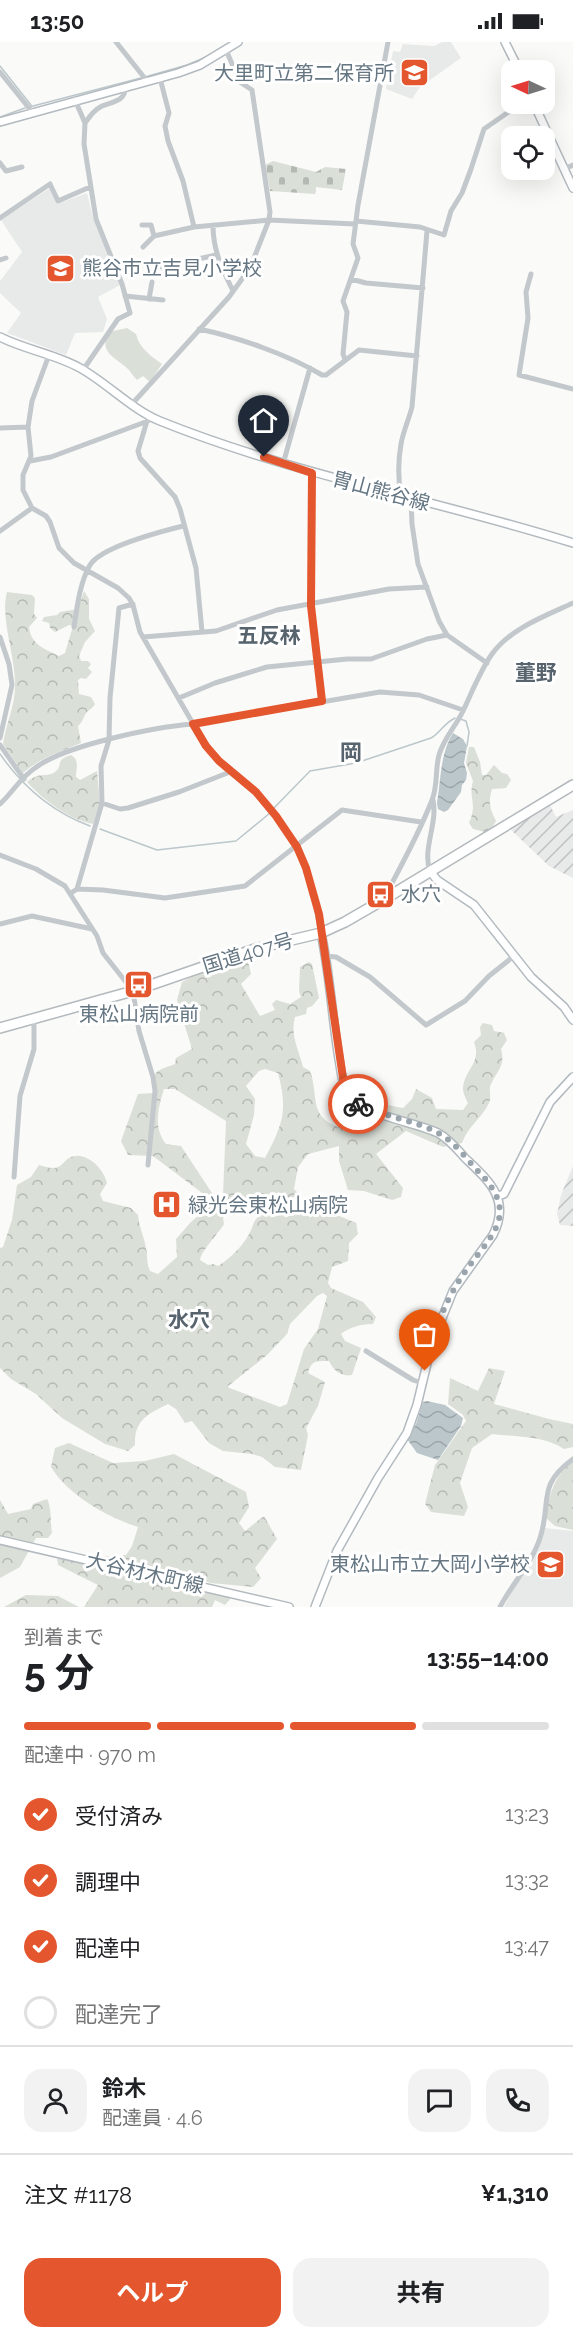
<!DOCTYPE html>
<html lang="ja">
<meta charset="utf-8">
<style>
body{margin:0;font-family:Raleway,"Noto Sans JP",sans-serif;background:#f2f2f2;color:#202124;height:100vh;display:flex;flex-direction:column;font-size:22px;white-space:nowrap}
*{box-sizing:border-box;margin:0}
p{font-size:20px;color:#757577}
.icon{flex:none;width:33px;height:33px;fill:none;stroke:currentColor;stroke-width:2;stroke-linecap:round;stroke-linejoin:round}
.map{position:relative;height:1565px;overflow:hidden}
.drawer{display:flex;flex-direction:column;background:#fff;flex:1}
.drawer>*{flex:none}
.needle{width:39px;rotate:274deg}
.controls{position:absolute;left:501px;top:18px;display:grid;gap:12px}
.controls a{display:grid;place-items:center;width:54px;height:54px;border-radius:12px;background:#fff;box-shadow:0 6px 24px #0002;font-size:30px}
.pin{position:absolute;display:grid;place-items:center;width:51px;height:51px;color:#fff;margin:-62px -26px;border-radius:50% 50% 50% 0;rotate:-45deg;box-shadow:0 0 6px #0007}
.pin .icon{rotate:45deg}
.courier{position:absolute;display:grid;place-items:center;width:60px;height:60px;margin:-30px;border:4px solid #e4572e;border-radius:50%;background:#fff;color:#222;box-shadow:0 2px 8px #0007}
.summary em{font-style:normal;font-weight:700}
.summary div{display:flex;flex-direction:column-reverse}
.summary{display:flex;align-items:center;justify-content:space-between;height:102px;padding:0 24px}
h1{font-size:39px;font-weight:700;line-height:45px}
.bar{display:grid;grid-template-columns:repeat(4,1fr);gap:9px 6px;align-content:center;height:72px;padding:0 24px}
.bar i{height:8px;border-radius:4px;background:#e0e0e0}
.bar .current{background:#e4572e}
.bar p{grid-column:span 4}
.line{display:flex;align-items:center;gap:15px;padding:0 24px;border-top:2px solid #e0e0e0}
.line div{flex:1}
.round{display:grid;place-items:center;flex:none;width:63px;height:63px;border-radius:18px;background:#f2f2f2}
ol{padding:0 24px;list-style:none}
li{display:flex;align-items:center;gap:18px;height:66px}
li p{margin-inline-start:auto}
li .icon{padding:6px;border-radius:50%;background:#e4572e;color:#fff;stroke-width:4}
li:last-child{color:#757577}
li i{width:33px;height:33px;border:3px solid #e0e0e0;border-radius:50%}
.primary-button{display:flex;gap:12px;margin-top:auto;padding:12px 24px}
.primary-button a{flex:1;height:69px;border-radius:18px;background:#e4572e;color:#fff;font-size:24px;font-weight:700;line-height:69px;text-align:center}
.primary-button a+a{background:#f2f2f2;color:#202124}
.status{display:flex;justify-content:space-between;align-items:center;height:42px;padding:0 30px;background:#fff;direction:ltr}
.status svg{height:16px;fill:currentColor}
.map>svg:first-child{display:block}
.built{fill:#e8e9e9}
.industrial{fill:url(#industrial-furrows)}
.green{fill:#dadfd7}
.forest{fill:url(#forest-crowns);fill-rule:evenodd}
.cemetery{fill:url(#cemetery-stones)}
.water{fill:url(#water-waves)}
.lines{fill:none;stroke-linecap:round;stroke-linejoin:round}
.stream{stroke:#bbc7cb;stroke-width:1.5}
.secondary-casing{stroke:#b3babf;stroke-width:10}
.highway-casing{stroke:#b4b9bd;stroke-width:12}
.street{stroke:#c3c8cc;stroke-width:5}
.secondary{stroke:#fff;stroke-width:7}
.highway{stroke:#fff;stroke-width:9}
.done{stroke:#99a4ac;stroke-width:6;stroke-dasharray:0 10.8}
.route{stroke:#e4572e;stroke-width:8}
.labels{text-anchor:middle;stroke-width:6;stroke-linejoin:round;paint-order:stroke}
.poi-label{font-size:20px;fill:#657683;stroke:#fff;text-anchor:start}
.street-label{font-size:20px;fill:#657683;stroke:#fff}
.neighbourhood-label{font-size:21px;font-weight:bold;fill:#57646e;stroke:#fff}
.quarter-label{font-size:22px;font-weight:bold;fill:#57646e;stroke:#fff}
</style>
<div class="status"><b>13:50</b><svg viewBox="0 0 49 12"><path d="M0 12V9h3v3zM5 12V6h3v6zM10 12V3h3v9zM15 12V0h3v12zM26 1h20v11H26zM47 4h2v5h-2z"/></svg></div>
<div class="map">
<svg width="573" height="1565" viewBox="0 0 573 1565">
<defs>
<pattern id="industrial-furrows" width="10" height="10" patternUnits="userSpaceOnUse" patternTransform="scale(1.5)"><rect width="10" height="10" fill="#e8e9e9"/><path d="M-1 1l2-2M0 10L10 0M9 11l2-2" fill="none" stroke="#c0c1c2"/></pattern>
<pattern id="forest-crowns" width="20" height="18" patternUnits="userSpaceOnUse" patternTransform="scale(1.5)"><rect width="20" height="18" fill="#dadfd7"/><path d="M2 6a3 3 0 1 1 6 0M12 15a3 3 0 1 1 6 0" fill="none" stroke="#b4b9b4"/></pattern>
<pattern id="cemetery-stones" width="16" height="16" patternUnits="userSpaceOnUse" patternTransform="scale(1.5)"><rect width="16" height="16" fill="#dadfd7"/><path d="M2 7V4a2 2 0 0 1 4 0v3zM10 15v-3a2 2 0 0 1 4 0v3z" fill="#b4b9b4"/></pattern>
<pattern id="water-waves" width="16" height="10" patternUnits="userSpaceOnUse" patternTransform="scale(1.5)"><rect width="16" height="10" fill="#bbc7cb"/><path d="M0 5q4-4 8 0t8 0" fill="none" stroke="#9ca6aa"/></pattern>
</defs>
<rect width="100%" height="100%" fill="#fafaf8"/>
<path class="built" d="M442,0H451L461,16L420,45L412,57L386,47L393,9L400,10L403,2L434,4Z
M50,146L57,162L87,151L93,176L120,243L98,255L107,277L103,290L75,291L66,313L7,291L21,271L0,251V239L22,210L1,178Z
M545,1486L573,1489V1565H504L515,1543L538,1509Z"/>
<path class="industrial" d="M550,763L556,775L573,768V836L549,824L510,787Z
M573,1124V1184L560,1183L557,1172L561,1153Z"/>
<path class="green" d="M127,286L136,292C139,306 151,314 162,322L150,340L143,334L137,338C133,334 131,330 128,327C117,316 100,312 107,293L113,289Z"/>
<path class="forest" d="M84,549L89,557V577L95,589L85,600L79,614L81,619H88L91,622L88,626L92,630L86,637L81,636L78,638L79,652L91,655L95,662C93,666 90,667 87,670C83,675 83,680 78,684L81,701C60,710 41,715 23,731L3,702C6,682 16,661 15,641C15,613 0,576 7,550L32,553L35,556L34,572L37,576L29,585C31,603 45,607 59,614L65,611L73,584L69,583L55,590L50,586L49,581L42,579L44,575L57,573L60,570L78,567Z
M469,705H474L480,720L482,733H486L494,723L502,731L507,732L511,738L506,746L492,747C488,760 490,768 496,779L492,786L485,790L473,787L469,781C478,761 468,757 473,739L466,721Z
M71,713C80,718 76,726 76,735L80,738L97,729L100,762L93,782C70,778 42,757 27,740C40,729 46,736 55,730C64,723 54,718 71,713Z
M247,914L251,932L241,942L260,974L275,968L272,962L276,958L290,962L301,955L299,949L300,925L309,920L312,922L319,956L312,964L307,966L306,972L295,975C290,994 299,1008 303,1025L310,1029C319,1053 308,1074 338,1085L344,1080L354,1085L387,1063L403,1066L412,1057L416,1047L432,1056L436,1067L463,1068L468,1061C466,1057 463,1051 463,1047C464,1027 482,1022 474,1000L481,993L480,985L483,981L492,983L494,989L504,991L507,998L501,1007C506,1023 497,1029 491,1042C488,1048 492,1056 489,1061C482,1076 468,1084 462,1101L443,1105L406,1089L376,1112L403,1146L401,1155L392,1158L364,1149L348,1148L339,1119V1104L308,1112L298,1125L294,1147L308,1161L356,1181L358,1192L349,1201L348,1219L332,1225L328,1241L331,1246L363,1260L376,1275L373,1282C361,1282 350,1285 341,1292L345,1299L361,1306L352,1333C341,1335 334,1329 329,1319C317,1319 311,1318 308,1331L325,1340L318,1364L306,1386L308,1393L301,1428L275,1425L262,1415L252,1412L223,1409L209,1401L192,1379L185,1381L176,1367L168,1362C148,1372 134,1378 135,1403L128,1409L105,1402L62,1376L36,1352L11,1337L0,1326V1206L3,1205L12,1178L17,1143L31,1135L39,1123C43,1124 49,1126 53,1126C61,1126 63,1120 69,1116C85,1107 104,1127 107,1141L100,1152L103,1159L131,1166L138,1173C139,1185 144,1194 146,1206C148,1215 146,1220 150,1229L158,1232L177,1215L176,1197L191,1180L211,1163L210,1157L153,1114L128,1113L121,1099L138,1052L153,1051C154,1027 154,1030 175,1022L176,1016L192,1007L177,958L182,940L201,930ZM265,1027L278,1031C288,1069 283,1082 265,1116L255,1114L246,1102L254,1073L255,1057L246,1044L259,1029ZM164,1047H175L226,1079L223,1153L212,1151L181,1104L166,1102C153,1086 158,1066 164,1047ZM231,1159L258,1172V1175C253,1180 254,1182 251,1188C245,1202 231,1216 218,1224L213,1222L208,1223L200,1218C201,1209 218,1192 224,1182L223,1176ZM323,1251L327,1254L318,1287L304,1307L287,1362L280,1365L227,1345L267,1313L287,1292L290,1282L317,1254Z
M489,1326L505,1329L494,1362L549,1377L573,1382V1405L564,1407C543,1393 516,1395 492,1392L472,1406L460,1441L468,1465L464,1474L431,1470L425,1462L435,1423L466,1379L463,1373L448,1362L450,1336L478,1349Z
M69,1401L113,1421L145,1419L174,1412L246,1450L249,1465L239,1481L245,1489L264,1474L277,1497L255,1526L261,1536L253,1545L211,1541L193,1536L187,1543L232,1554L225,1563L215,1558L212,1565H84L98,1543L58,1523L57,1517L126,1513L132,1504L138,1485C107,1475 68,1453 51,1425L55,1406Z
M573,1419V1488L555,1484L546,1476C549,1452 554,1434 573,1419Z
M47,1457C52,1466 50,1480 52,1491L48,1496H36L20,1525L0,1536V1458L8,1472L31,1467L33,1462Z
M26,1553L58,1554L79,1565H4Z"/>
<path class="cemetery" d="M273,119L316,130L325,125L346,127L342,148L316,145L315,152L270,149L265,123Z"/>
<path class="water" d="M453,691L463,697L467,704L464,721L467,731L466,738L462,743L461,750L448,768L444,770L438,767L437,761C441,737 440,712 453,691Z
M427,1359L445,1363L463,1376L461,1384L438,1418L417,1411L407,1397L416,1382L423,1360Z"/>
<g class="lines">
<path class="stream" d="M223,5L231,0
M0,24L31,63
M145,35L187,23L206,15
M29,65L141,36
M0,75L25,66
M460,677L466,679L469,690L467,704
M0,712C23,745 52,770 90,784
M273,767L310,729L356,721L431,696C440,691 443,682 455,676
M100,787L157,808L236,799L270,771"/>
<defs>
<path id="secondary" d="M505,0L519,28
M534,62L573,146
M0,80L178,31L200,23L238,0
M0,295C26,308 55,312 80,326C107,341 131,367 160,379C294,433 436,458 573,501
M430,829L437,838L474,863L531,935L564,965L573,978
M498,1154L504,1152L550,1060L573,1035
M0,1498L289,1565
M315,1565L337,1509L378,1436L407,1391L417,1363L432,1301L453,1249L493,1193C511,1157 489,1139 465,1116C457,1107 449,1097 438,1091C418,1081 357,1071 347,1053C342,1042 341,1028 339,1017C332,975 330,932 321,891"/>
<path id="highway" d="M0,986L133,949L258,906L321,891L345,880L383,858L573,743"/>
</defs>
<use href="#secondary" class="secondary-casing"/>
<use href="#highway" class="highway-casing"/>
<path class="street" d="M116,0L147,39
M0,30L33,71
M160,36L169,71L165,84L168,99L183,139L194,185L269,178L355,182
M75,58L85,81L84,102L96,177L122,242L130,271L118,277L83,328
M85,81C90,74 94,68 102,64C114,59 124,60 126,45
M0,121L6,129L22,125
M565,127L573,123
M0,176L50,142L58,159L90,145
M356,179L420,185L444,193L451,169L462,151L471,127L484,87L520,62
M142,183H151L154,194
M213,183C213,209 222,226 233,249
M143,205L154,194L194,185
M0,218L6,216
M162,225L216,213
M531,232L526,250L528,276L519,333L573,347
M351,237L366,241L423,246
M125,254L163,258
M149,257L152,240
M199,287C237,295 289,313 322,333H326L359,308L417,314
M49,313L32,359L28,385L31,414L23,433V448L32,466L46,474L50,480L59,506L74,521L118,546L129,556L133,563L140,590L206,704L226,726L256,750L276,774L297,805L311,840L321,891
M345,317L343,312L347,270L343,259L358,216L353,202L358,163L388,0
M132,362L229,255L250,226L269,178L270,170L252,48L240,40L226,8
M147,379L138,409L140,416L175,455L180,467L196,526L202,590
M0,386L28,385
M30,419L51,415L148,379
M283,422L310,326
M312,431L311,564L322,659
M401,454C398,437 398,419 401,402C403,390 409,377 412,365L427,189
M411,457L412,482L418,522L439,579L447,593L487,621
M0,489L32,466
M74,585C77,565 80,540 90,523C101,505 163,489 183,484
M0,595L9,622L12,643L0,696
M143,595L216,589L277,568L389,547L427,545
M179,656L215,641L267,625L347,617H371L427,597L447,593
M0,703L24,737
M102,761L120,767L128,766L179,750L230,730
M0,762C12,751 21,735 35,726C65,703 155,685 193,682L380,650L419,653L463,668
M0,813L36,827L65,844L97,894L103,911L133,949L139,989L153,1035L155,1049L148,1123
M430,829C422,807 438,782 433,758
M77,847L102,761L101,724L109,698L110,656L119,566L133,562
M71,851L77,847L103,848L165,856L245,844L342,768L421,780
M384,856C401,824 419,792 432,758C438,744 435,727 439,713C444,696 456,684 463,669C472,650 480,629 492,612C511,586 545,574 573,561
M0,882L32,874L92,887
M325,914L336,915L370,935L426,983L465,959L489,934L514,914
M14,1135L20,1054L34,1007V977
M366,1309L413,1338L422,1341
M500,1565C512,1542 532,1521 540,1496C552,1460 536,1444 573,1417"/>
<use href="#secondary" class="secondary"/>
<use href="#highway" class="highway"/>
</g>
<g class="lines">
<path class="done" d="M358,1062C384,1075 415,1078 440,1092C454,1100 465,1115 476,1127C526,1176 486,1195 459,1239C442,1265 431,1299 425,1329"/>
<path class="route" d="M264,415L312,431L311,564L322,659L193,682L206,704L219,719L256,750L276,774L297,805L306,826L319,872L344,1043L348,1054L358,1062"/>
</g>
<defs>
<symbol id="school-square" viewBox="-11 -11 22 22"><rect x="-9" y="-9" width="18" height="18" rx="4" fill="#e4572e" stroke="#fff"/><path d="M0-5L7-2L0 1L-7-2ZM-4 1L0 2.5L4 1V4Q0 6-4 4Z" fill="#fff"/></symbol>
<symbol id="bus-square" viewBox="-11 -11 22 22"><rect x="-9" y="-9" width="18" height="18" rx="4" fill="#e4572e" stroke="#fff"/><path d="M-5-6H5V4H4V6H2V4H-2V6H-4V4H-5ZM-3.5-4V0h7V-4ZM-3.5 1.2v1.5H-2V1.2ZM2 1.2v1.5H3.5V1.2Z" fill="#fff"/></symbol>
<symbol id="hospital-square" viewBox="-11 -11 22 22"><rect x="-9" y="-9" width="18" height="18" rx="4" fill="#e4572e" stroke="#fff"/><path d="M-5-5h3v3.5h4V-5h3V5h-3V1.5h-4V5h-3Z" fill="#fff"/></symbol>
</defs>
<g fill-rule="evenodd">
<use href="#school-square" x="398" y="14" width="33" height="33"/>
<use href="#school-square" x="44" y="210" width="33" height="33"/>
<use href="#bus-square" x="364" y="836" width="33" height="33"/>
<use href="#bus-square" x="122" y="926" width="33" height="33"/>
<use href="#hospital-square" x="150" y="1146" width="33" height="33"/>
<use href="#school-square" x="534" y="1506" width="33" height="33"/>
</g>
<g class="labels">
<g class="poi-label">
<text x="394" y="38" text-anchor="end">大里町立第二保育所</text>
<text x="82" y="233">熊谷市立吉見小学校</text>
<text x="401" y="859">水穴</text>
<text x="139" y="979" text-anchor="middle">東松山病院前</text>
<text x="188" y="1170">緑光会東松山病院</text>
<text x="530" y="1529" text-anchor="end">東松山市立大岡小学校</text>
</g>
<g class="street-label">
<text transform="translate(381 449) rotate(15)" y="7">胄山熊谷線</text>
<text transform="translate(248 911) rotate(-17)" y="7">国道407号</text>
<text transform="translate(145 1531) rotate(13)" y="7">大谷材木町線</text>
</g>
<g class="neighbourhood-label">
<text x="269" y="601">五反林</text>
<text x="536" y="638">董野</text>
<text x="189" y="1285">水穴</text>
</g>
<g class="quarter-label">
<text x="351" y="718">岡</text>
</g>
</g>
</svg>
<div class="controls">
<a><svg class="needle" viewBox="-14 -14 28 28"><path d="M0-13l5 13h-10z" fill="#e53935"/><path d="M0 13l5-13h-10z" fill="#757577"/></svg></a>
<a><svg class="icon" aria-label="locate" viewBox="0 0 24 24"><circle cx="12" cy="12" r="6"/><path d="M12 2v4M12 18v4M2 12h4M18 12h4"/></svg></a>
</div>
<div class="pin" style="left:425px;top:1329px;background:#ea580c"><svg class="icon" aria-label="bag" viewBox="0 0 24 24"><path d="M5 8h14l-1 12H6zM9 8a3 3 0 0 1 6 0"/></svg></div>
<div class="pin" style="left:264px;top:415px;background:#1f2937"><svg class="icon" aria-label="home" viewBox="0 0 24 24"><path d="M3 11l9-7 9 7M6 9v11h12V9"/></svg></div>
<div class="courier" style="left:358px;top:1062px"><svg class="icon" aria-label="bike" viewBox="0 0 24 24"><circle cx="6" cy="16" r="4"/><circle cx="18" cy="16" r="4"/><path d="M6 16l4-8h5l3 8M10 8l3 8H6M13 5h3"/></svg></div>
</div>
<section class="drawer">
<div class="summary"><div><h1>5 分</h1><p>到着まで</p></div><em>13:55–14:00</em></div>
<div class="bar"><i class="current"></i><i class="current"></i><i class="current"></i><i></i><p>配達中 · 970 m</p></div>
<ol>
<li><svg class="icon" aria-label="check" viewBox="0 0 24 24"><path d="M5 12l5 5 9-10"/></svg>受付済み<p>13:23</p></li>
<li><svg class="icon" aria-label="check" viewBox="0 0 24 24"><path d="M5 12l5 5 9-10"/></svg>調理中<p>13:32</p></li>
<li><svg class="icon" aria-label="check" viewBox="0 0 24 24"><path d="M5 12l5 5 9-10"/></svg>配達中<p>13:47</p></li>
<li><i></i>配達完了</li>
</ol>
<div class="line" style="height:108px"><a class="round"><svg class="icon" aria-label="person" viewBox="0 0 24 24"><circle cx="12" cy="8" r="4"/><path d="M4 21q1-7 8-7t8 7"/></svg></a><div><b>鈴木</b><p>配達員 · 4.6</p></div><a class="round"><svg class="icon" aria-label="chat" viewBox="0 0 24 24"><path d="M4 5h16v11H9l-5 4z"/></svg></a><a class="round"><svg class="icon" aria-label="phone" viewBox="0 0 24 24"><path d="M5 4h4l2 5-3 2q2 4 5 5l2-3 5 2v4C11 20 4 13 5 4z"/></svg></a></div>
<div class="line" style="height:78px"><div>注文 #1178</div><b>¥1,310</b></div>
<div class="primary-button"><a>ヘルプ</a><a>共有</a></div>
</section>
